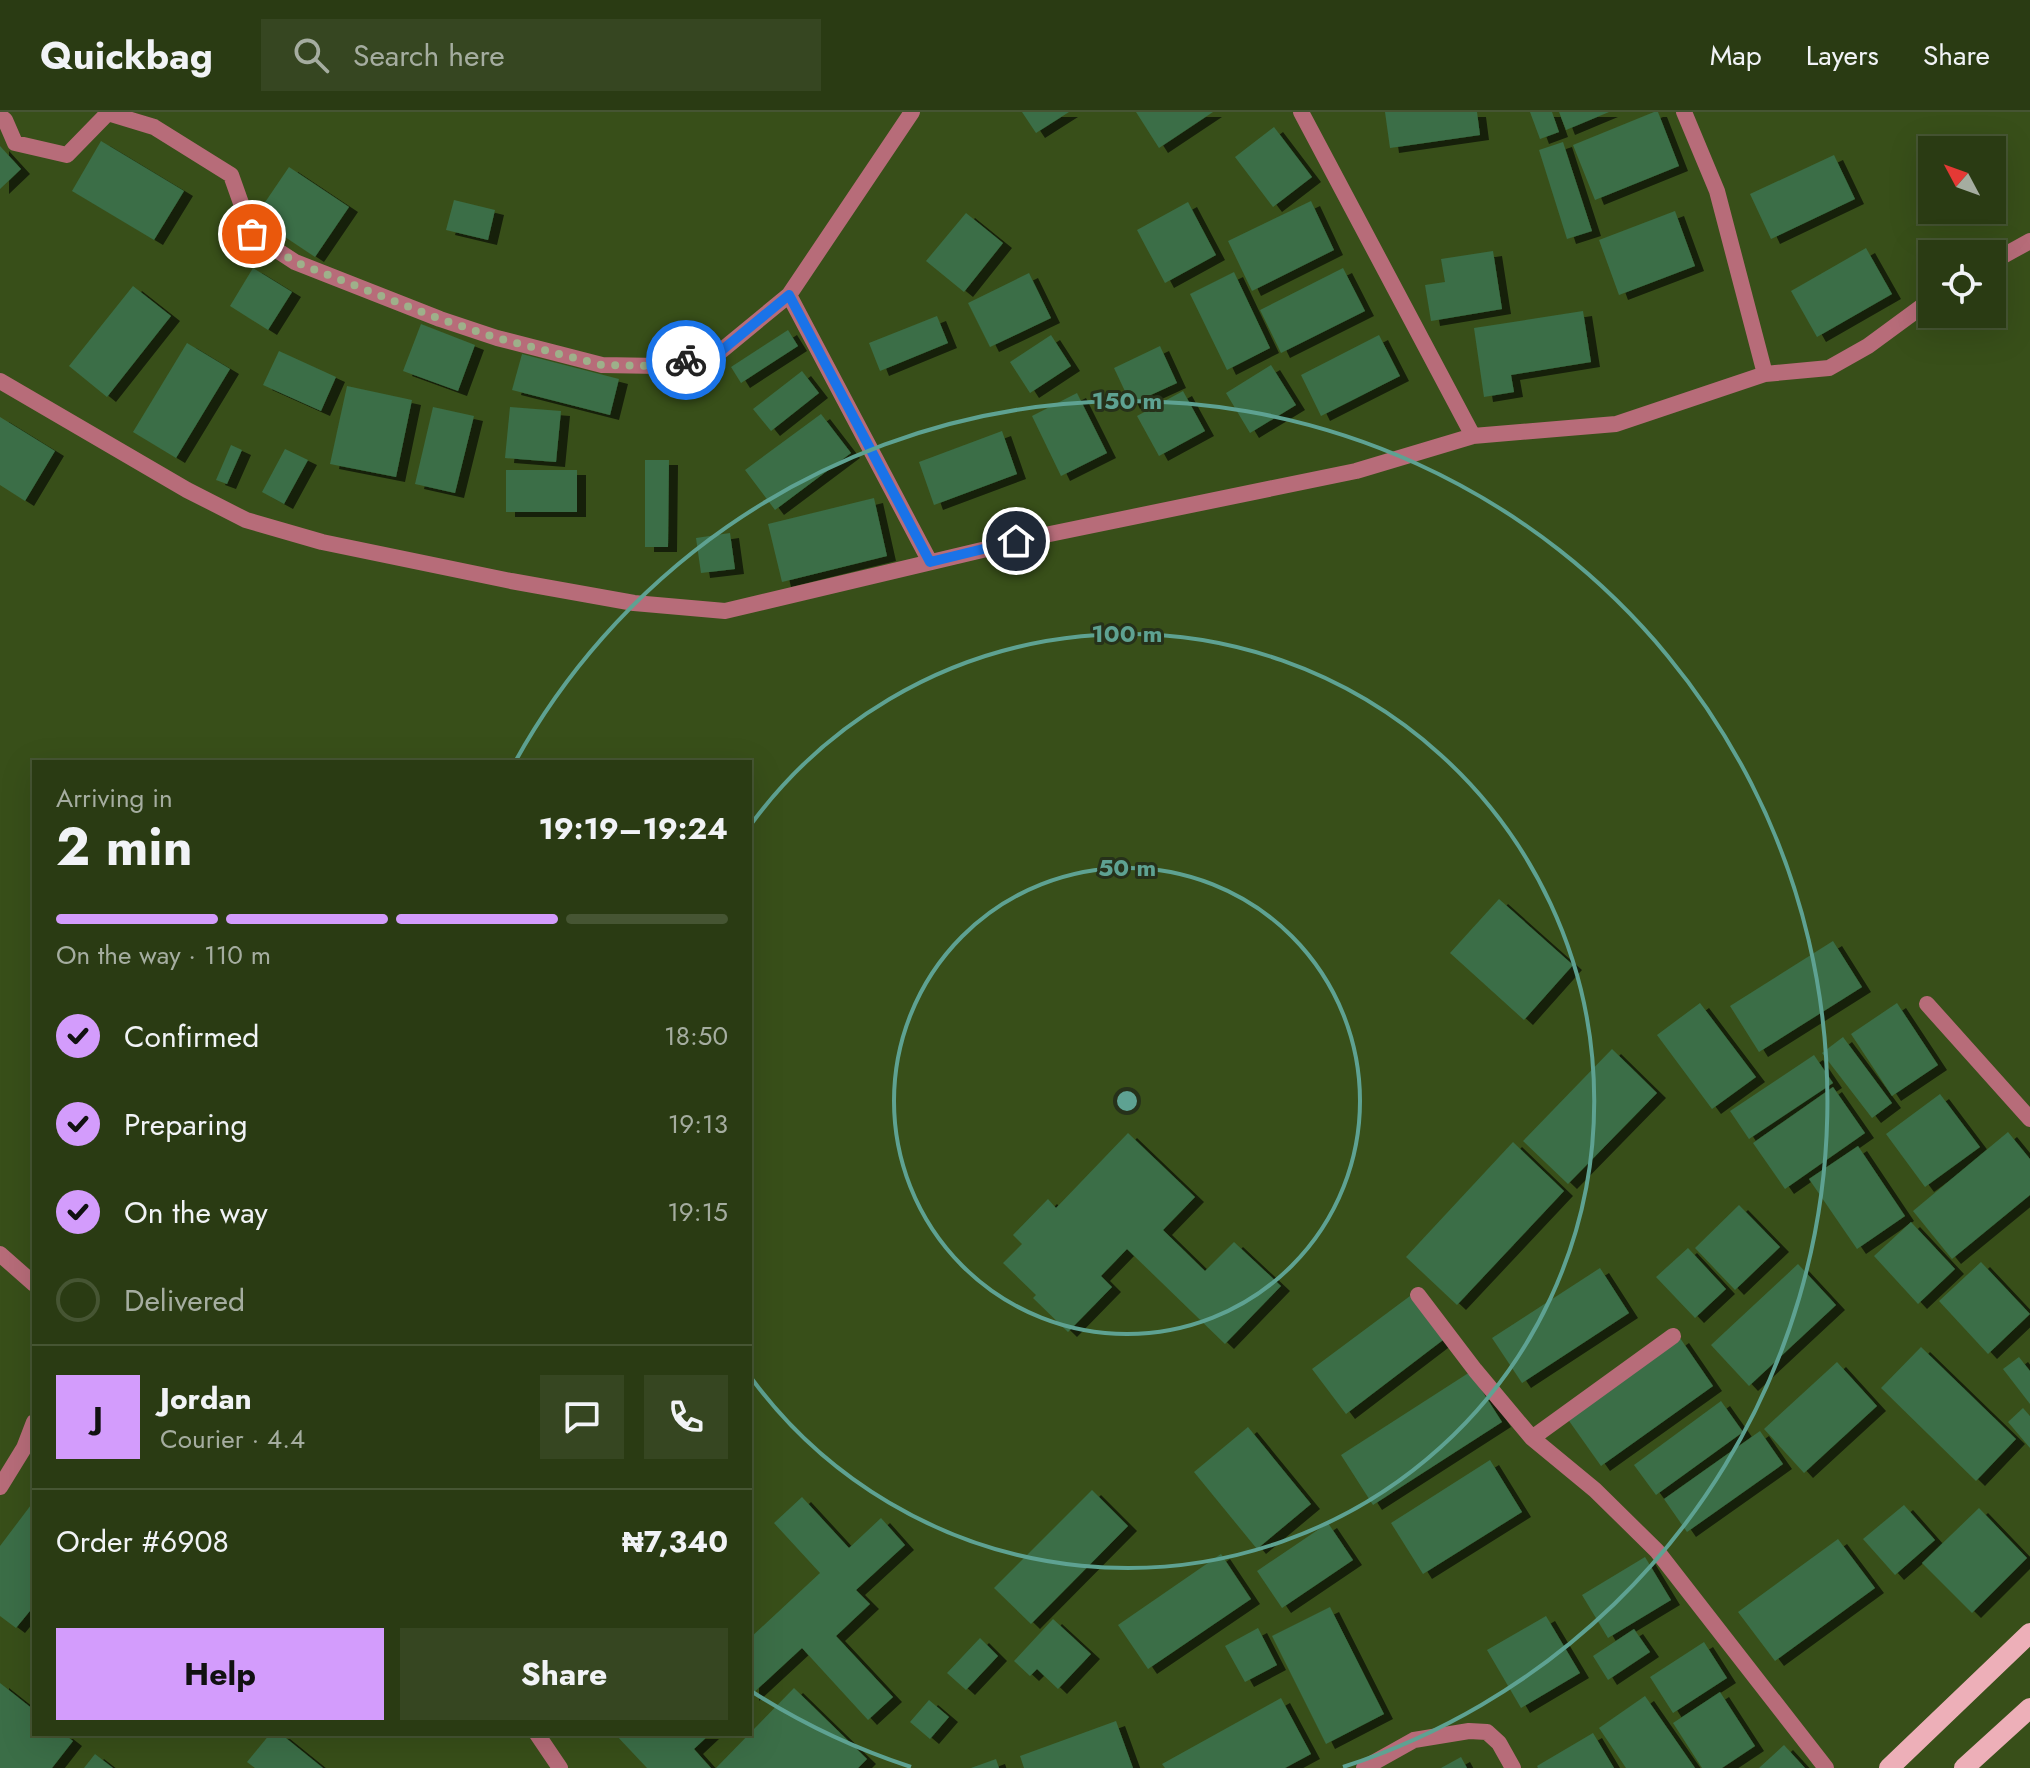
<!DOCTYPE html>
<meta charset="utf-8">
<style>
body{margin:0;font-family:Jost,sans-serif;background:#364621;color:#f1f3f6;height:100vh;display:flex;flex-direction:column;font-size:30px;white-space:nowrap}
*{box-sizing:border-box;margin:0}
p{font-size:26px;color:#a5ada0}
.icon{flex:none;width:44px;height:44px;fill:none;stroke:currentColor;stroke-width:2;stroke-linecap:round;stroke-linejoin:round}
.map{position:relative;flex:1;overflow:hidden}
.side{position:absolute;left:32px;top:648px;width:720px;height:976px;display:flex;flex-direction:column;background:#2a3b13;border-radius:0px;box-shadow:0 8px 32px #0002,0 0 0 2px #465533}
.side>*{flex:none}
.needle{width:52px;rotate:311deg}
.controls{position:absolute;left:1918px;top:24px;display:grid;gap:16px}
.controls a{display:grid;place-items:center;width:88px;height:88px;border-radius:0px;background:#2a3b13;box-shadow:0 8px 32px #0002,0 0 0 2px #465533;font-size:40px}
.pin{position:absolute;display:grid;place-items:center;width:68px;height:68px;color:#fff;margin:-34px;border:4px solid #fff;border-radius:50%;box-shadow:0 2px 8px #0007}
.courier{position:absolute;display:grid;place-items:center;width:80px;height:80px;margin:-40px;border:6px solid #1a73e8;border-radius:50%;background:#fff;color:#222;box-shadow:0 2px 10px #0007}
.overview em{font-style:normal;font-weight:700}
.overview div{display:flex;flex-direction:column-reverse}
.overview{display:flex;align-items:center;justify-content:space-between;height:136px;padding:0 24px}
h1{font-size:52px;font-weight:700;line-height:60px}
.bar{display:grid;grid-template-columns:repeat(4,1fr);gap:12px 8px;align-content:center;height:96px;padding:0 24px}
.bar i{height:10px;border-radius:6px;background:#465533}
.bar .active{background:#d39cfc}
.bar p{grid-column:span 4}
.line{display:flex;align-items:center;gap:20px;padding:0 24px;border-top:2px solid #465533}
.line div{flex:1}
.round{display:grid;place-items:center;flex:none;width:84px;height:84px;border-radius:0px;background:#364621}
ol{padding:0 24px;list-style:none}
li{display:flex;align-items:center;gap:24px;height:88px}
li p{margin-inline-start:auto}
li .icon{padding:8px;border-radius:50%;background:#d39cfc;color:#111;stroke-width:4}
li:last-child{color:#a5ada0}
li i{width:44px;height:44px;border:4px solid #465533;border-radius:50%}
.button{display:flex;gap:16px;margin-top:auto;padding:16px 24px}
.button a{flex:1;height:92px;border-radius:0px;background:#d39cfc;color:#111;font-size:32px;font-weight:700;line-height:92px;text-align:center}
.button a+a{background:#364621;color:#f1f3f6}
header{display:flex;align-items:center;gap:48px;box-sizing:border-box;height:112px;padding:0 40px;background:#2a3b13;border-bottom:2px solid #465533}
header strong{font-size:38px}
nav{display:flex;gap:44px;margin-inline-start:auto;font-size:28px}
.search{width:560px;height:72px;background:#364621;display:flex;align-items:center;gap:20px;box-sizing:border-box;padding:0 28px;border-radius:0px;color:#a5ada0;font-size:30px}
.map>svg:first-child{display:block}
.building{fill:#3b6e46;filter:url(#shadow)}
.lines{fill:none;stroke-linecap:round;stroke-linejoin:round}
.minor{stroke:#b76c79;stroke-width:16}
.primary{stroke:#edafb8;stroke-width:20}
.done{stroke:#9eb08a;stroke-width:8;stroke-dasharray:0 14.4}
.route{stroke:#1a73e8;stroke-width:10}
.ring{fill:none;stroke:#5ea292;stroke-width:4}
.centre{fill:#5ea292;stroke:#26311a;stroke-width:4}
.ring-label{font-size:24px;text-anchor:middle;font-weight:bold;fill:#5ea292;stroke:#26311a;stroke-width:6;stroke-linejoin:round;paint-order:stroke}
</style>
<header>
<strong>Quickbag</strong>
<div class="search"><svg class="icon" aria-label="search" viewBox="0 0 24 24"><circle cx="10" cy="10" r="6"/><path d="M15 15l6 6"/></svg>Search here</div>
<nav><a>Map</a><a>Layers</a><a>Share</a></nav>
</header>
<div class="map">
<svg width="2030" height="1656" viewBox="0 0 2030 1656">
<defs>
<filter id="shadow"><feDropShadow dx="9" dy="5" stdDeviation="0" flood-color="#0009"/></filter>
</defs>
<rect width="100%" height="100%" fill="#384f19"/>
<path class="building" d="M1022,0H1069L1036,21Z
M1136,0H1213L1159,36Z
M1385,0H1477L1480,23L1390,36Z
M1530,0H1552L1559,20L1540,27Z
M1559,0H1609L1566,18Z
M1654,0H1658L1679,54L1595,88L1573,33Z
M1274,15L1312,65L1273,95L1235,45Z
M101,29L184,79L154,128L72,79Z
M1563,30L1592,119L1567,127L1539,38Z
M0,34L21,57L0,77Z
M1834,43L1855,87L1771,127L1750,82Z
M289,55L349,95L315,145L255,105Z
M454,88L495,98L488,128L446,118Z
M1311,89L1334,138L1252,179L1228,129Z
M1188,90L1216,143L1165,171L1137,118Z
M1675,99L1695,154L1619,183L1599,128Z
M966,101L1003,131L964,180L926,149Z
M1866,136L1892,182L1817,225L1791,179Z
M1493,139L1502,197L1431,209L1425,173L1445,170L1441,147Z
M253,156L292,180L268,218L230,194Z
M1343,156L1365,199L1281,241L1260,198Z
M1234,160L1270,236L1227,258L1190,182Z
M1029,161L1051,206L990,235L968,191Z
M133,174L171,204L107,285L69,254Z
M1583,199L1591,250L1511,263L1514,280L1484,285L1474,216Z
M937,204L948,231L880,259L869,231Z
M421,212L475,233L458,279L403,259Z
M788,218L798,234L741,271L731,255Z
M1051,223L1071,254L1030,281L1010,250Z
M1379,223L1400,264L1321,304L1301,263Z
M187,231L230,257L176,346L133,320Z
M1160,234L1177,271L1131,292L1114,256Z
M279,239L336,265L321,299L263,273Z
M522,242L619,267L610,303L512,278Z
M1271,253L1296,293L1250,321L1226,281Z
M802,259L819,281L771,319L753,297Z
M347,274L412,288L396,365L330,352Z
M1183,279L1205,319L1159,344L1137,304Z
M1077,281L1107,341L1061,364L1032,304Z
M433,295L474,304L455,381L415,372Z
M510,295L561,299L556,350L505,346Z
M821,302L851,341L775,398L745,358Z
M0,305L55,339L25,389L0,373Z
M1002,319L1017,362L934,393L919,350Z
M231,333L242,338L227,372L216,368Z
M285,337L308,348L284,392L262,380Z
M645,348H669L668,435H645Z
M506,358H577V400H506Z
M874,386L887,444L782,470L768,412Z
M730,421L735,457L701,461L696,426Z
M1499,787L1573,853L1524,908L1450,841Z
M1833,829L1862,875L1759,940L1730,894Z
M1700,891L1756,965L1712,997L1657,923Z
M1897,891L1938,953L1892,984L1851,922Z
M1843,925L1892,991L1872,1006L1822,941Z
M1612,937L1657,981L1568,1072L1523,1029Z
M1814,943L1833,971L1749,1027L1730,999Z
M1833,975L1865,1021L1785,1077L1753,1031Z
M1940,982L1980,1035L1925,1075L1886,1022Z
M2008,1020L2030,1047V1083L1952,1147L1913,1099Z
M1128,1021L1195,1085L1163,1118L1205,1159L1234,1130L1281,1174L1225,1232L1127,1137L1101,1164L1112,1175L1068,1220L1033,1186L1036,1183L1003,1151L1022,1132L1013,1123L1048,1087L1056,1096Z
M1513,1030L1564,1079L1457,1193L1406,1145Z
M1858,1034L1905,1104L1857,1137L1809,1067Z
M1739,1093L1780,1135L1735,1178L1695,1136Z
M1911,1110L1955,1157L1918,1192L1874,1144Z
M1688,1136L1726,1177L1695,1206L1656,1165Z
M1981,1150L2030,1202L1988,1242L1939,1189Z
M1798,1152L1836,1193L1749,1274L1711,1233Z
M1600,1156L1629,1201L1522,1271L1492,1226Z
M1410,1184L1443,1228L1346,1302L1312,1257Z
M1680,1226L1713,1274L1601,1354L1567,1306Z
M1921,1235L2016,1327L1976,1369L1881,1276Z
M2019,1245L2030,1259V1292L2003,1257Z
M1837,1250L1877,1294L1804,1361L1764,1317Z
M1470,1260L1502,1310L1373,1393L1341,1343Z
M1721,1289L1743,1320L1656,1383L1634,1353Z
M2023,1296L2030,1304V1336L2008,1310Z
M1248,1315L1311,1392L1257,1437L1194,1360Z
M1760,1319L1783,1352L1687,1420L1664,1387Z
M1490,1348L1522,1400L1423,1462L1391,1411Z
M1092,1378L1128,1414L1031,1512L994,1476Z
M802,1385L849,1436L881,1406L905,1433L856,1478L870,1492L836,1524L893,1585L868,1608L802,1536L750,1584V1526L820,1461L774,1411Z
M34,1389V1494L16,1516L0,1504V1434Z
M1904,1393L1935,1428L1895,1463L1863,1427Z
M1979,1396L2027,1446L1972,1501L1922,1451Z
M1328,1411L1353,1448L1282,1496L1257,1459Z
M1838,1427L1875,1476L1775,1549L1738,1500Z
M1221,1442L1251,1487L1148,1557L1118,1513Z
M1645,1445L1671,1488L1608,1526L1582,1483Z
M1330,1495L1384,1602L1326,1632L1272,1524Z
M1546,1504L1580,1561L1521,1596L1487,1538Z
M1053,1507L1091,1542L1058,1577L1037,1557L1030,1564L1014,1549Z
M1258,1516L1277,1553L1245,1570L1225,1534Z
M1634,1517L1650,1540L1608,1568L1593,1544Z
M980,1526L998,1544L966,1578L947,1561Z
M1704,1530L1727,1566L1673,1601L1650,1565Z
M0,1571L34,1598V1622H64L73,1629L52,1656H0Z
M794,1576L867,1647L858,1656H716Z
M1720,1580L1755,1634L1722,1656H1702L1673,1611Z
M1645,1584L1695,1656H1626L1599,1616Z
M1281,1586L1311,1642L1285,1656H1165L1162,1652Z
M929,1588L949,1605L930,1627L910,1610Z
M1116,1609L1133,1656H1024L1020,1644Z
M1593,1621L1614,1656H1538L1537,1654Z
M270,1622H281L323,1656H255L247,1650Z
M615,1622H710L694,1637L711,1656H647Z
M1784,1633L1805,1656H1759Z
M95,1642L113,1656H84Z
M1461,1645L1467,1656H1441Z
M996,1647L999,1656H971Z"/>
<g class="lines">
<path class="minor" d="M1301,0L1473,324
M1684,0L1717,79L1765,262
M0,4L5,8L15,31L67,43L108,1L154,15L231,63L252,122L295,150L440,207L497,226L602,253L659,254L721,239L789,183L912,0
M1992,150L2030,129
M789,183L930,450
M0,269L187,378L246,408L322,430L511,469L634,491L725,499L1045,423L1356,359L1473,324L1616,312L1765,262L1829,256L1868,234L1932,187
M1927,892L2030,1007
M0,1142L34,1172
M1418,1183L1475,1258L1532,1326L1595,1378L1657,1439L1826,1656
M1532,1326L1673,1224
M0,1375L24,1336L34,1310
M537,1622L560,1656
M1364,1656L1414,1628L1469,1619L1487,1620L1499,1631L1513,1656"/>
<path class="primary" d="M1889,1656L2030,1521
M1964,1656L2030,1596"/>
</g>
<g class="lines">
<path class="done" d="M252,122L295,150L440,207L497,226L602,253L659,254L686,248"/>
<path class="route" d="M686,248L721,239L789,183L930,450L1016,429"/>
</g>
<g class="ring">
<circle cx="1127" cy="989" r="233"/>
<path d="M752 711A467 467 0 1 1 752 1267"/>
<path d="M911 1655A700 700 0 0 1 751 1579M515 650A700 700 0 1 1 1343 1655"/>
</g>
<circle cx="1127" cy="989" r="12" class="centre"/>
<g class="ring-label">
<text x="1127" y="297">150 m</text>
<text x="1127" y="530">100 m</text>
<text x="1127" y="764">50 m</text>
</g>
</svg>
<div class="controls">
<a><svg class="needle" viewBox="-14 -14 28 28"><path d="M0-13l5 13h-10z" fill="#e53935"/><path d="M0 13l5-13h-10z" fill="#a5ada0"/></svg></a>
<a><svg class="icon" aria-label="locate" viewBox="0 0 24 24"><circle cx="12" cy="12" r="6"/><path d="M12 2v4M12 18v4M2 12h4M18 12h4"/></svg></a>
</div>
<div class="pin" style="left:252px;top:122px;background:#ea580c"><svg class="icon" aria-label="bag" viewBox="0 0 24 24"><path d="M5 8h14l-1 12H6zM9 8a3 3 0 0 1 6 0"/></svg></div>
<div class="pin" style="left:1016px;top:429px;background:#1f2937"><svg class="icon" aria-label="home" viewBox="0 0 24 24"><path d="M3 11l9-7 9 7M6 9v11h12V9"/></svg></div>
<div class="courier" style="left:686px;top:248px"><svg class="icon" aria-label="bike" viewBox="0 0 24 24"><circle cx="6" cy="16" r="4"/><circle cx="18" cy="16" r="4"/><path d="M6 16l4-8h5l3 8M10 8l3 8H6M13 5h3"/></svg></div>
<section class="side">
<div class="overview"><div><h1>2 min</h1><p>Arriving in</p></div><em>19:19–19:24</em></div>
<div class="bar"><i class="active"></i><i class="active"></i><i class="active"></i><i></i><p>On the way · 110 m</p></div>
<ol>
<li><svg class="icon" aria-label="check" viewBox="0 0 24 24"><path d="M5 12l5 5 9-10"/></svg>Confirmed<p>18:50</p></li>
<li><svg class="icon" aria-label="check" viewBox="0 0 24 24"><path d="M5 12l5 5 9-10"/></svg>Preparing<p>19:13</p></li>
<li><svg class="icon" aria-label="check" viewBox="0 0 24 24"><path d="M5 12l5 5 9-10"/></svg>On the way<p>19:15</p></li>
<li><i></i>Delivered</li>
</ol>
<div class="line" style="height:144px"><b class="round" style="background:#d39cfc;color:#111">J</b><div><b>Jordan</b><p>Courier · 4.4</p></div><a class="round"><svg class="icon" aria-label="chat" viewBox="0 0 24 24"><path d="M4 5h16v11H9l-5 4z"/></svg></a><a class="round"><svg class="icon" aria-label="phone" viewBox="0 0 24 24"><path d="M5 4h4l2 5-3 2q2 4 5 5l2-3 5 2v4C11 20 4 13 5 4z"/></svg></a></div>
<div class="line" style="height:104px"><div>Order #6908</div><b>₦7,340</b></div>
<div class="button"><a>Help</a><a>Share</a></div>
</section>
</div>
